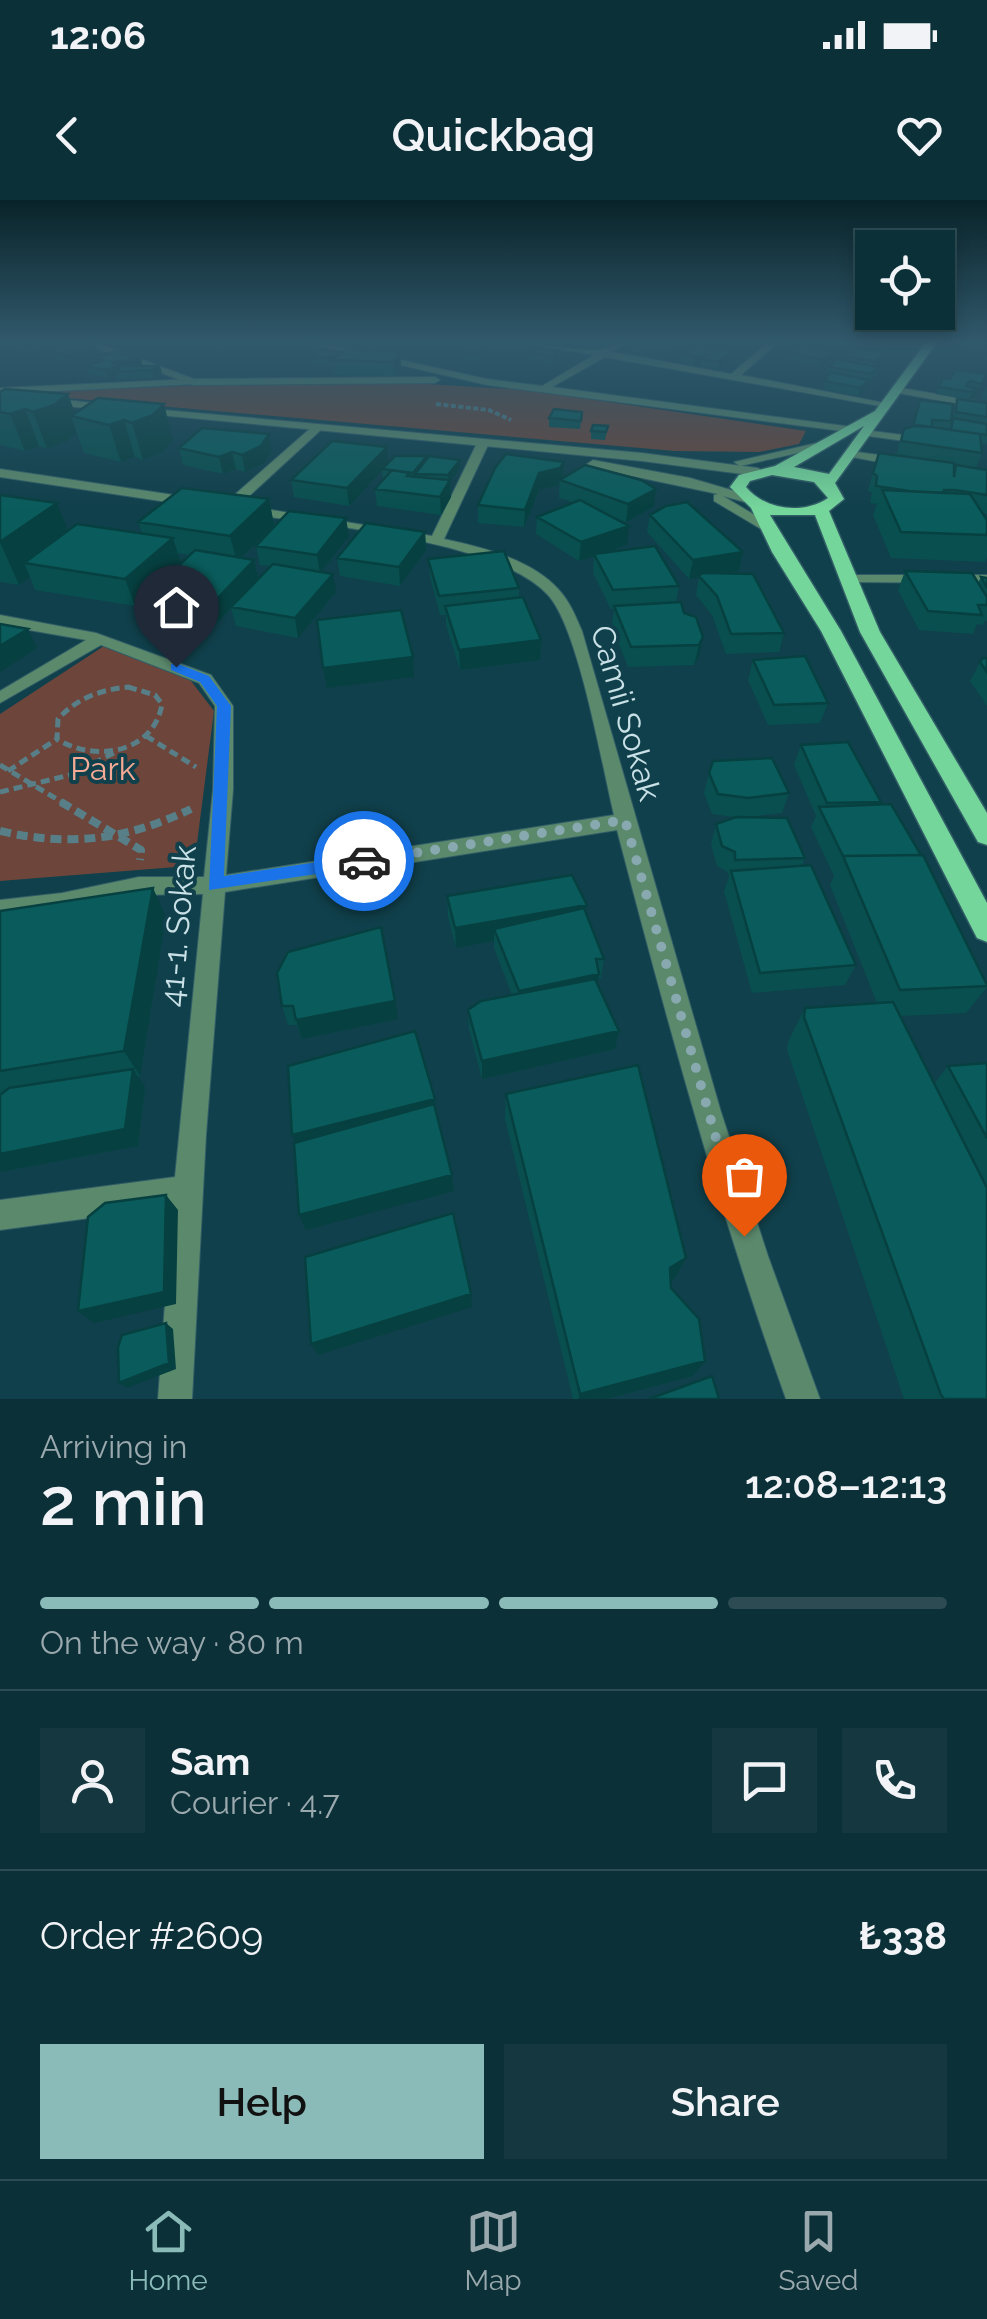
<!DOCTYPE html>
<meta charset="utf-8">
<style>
body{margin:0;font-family:Raleway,sans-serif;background:#153840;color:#f1f3f6;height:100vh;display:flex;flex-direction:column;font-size:38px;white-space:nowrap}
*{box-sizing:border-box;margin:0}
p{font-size:32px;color:#9aa9ae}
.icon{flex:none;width:55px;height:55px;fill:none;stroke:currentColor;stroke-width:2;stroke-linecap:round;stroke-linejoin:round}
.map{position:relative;height:1199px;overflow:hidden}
.panel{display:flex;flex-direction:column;background:#0c3038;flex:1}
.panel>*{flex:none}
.tools{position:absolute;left:855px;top:30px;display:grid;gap:20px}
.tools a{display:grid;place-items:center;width:100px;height:100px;border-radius:0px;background:#0c3038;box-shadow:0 5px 15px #0003,0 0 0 2px #2c4b53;font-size:50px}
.pin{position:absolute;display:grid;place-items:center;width:85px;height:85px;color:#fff;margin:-102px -42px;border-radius:50% 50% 50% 0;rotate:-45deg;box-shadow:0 0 10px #0007}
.pin .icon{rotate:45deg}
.courier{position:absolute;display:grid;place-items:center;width:100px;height:100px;margin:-50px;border:8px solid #1a73e8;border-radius:50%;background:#fff;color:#222;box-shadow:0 2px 12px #0007}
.summary em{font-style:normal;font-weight:600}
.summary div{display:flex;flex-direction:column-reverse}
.summary{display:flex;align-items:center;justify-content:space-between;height:170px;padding:0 40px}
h1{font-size:65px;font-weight:600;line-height:75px}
.bar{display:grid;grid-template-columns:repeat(4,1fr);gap:15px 10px;align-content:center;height:120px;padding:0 40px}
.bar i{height:12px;border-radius:8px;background:#2c4b53}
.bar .active{background:#8bbbb9}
.bar p{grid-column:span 4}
.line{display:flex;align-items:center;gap:25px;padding:0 40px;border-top:2px solid #2c4b53}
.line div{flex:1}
.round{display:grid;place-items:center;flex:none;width:105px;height:105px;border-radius:0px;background:#153840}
.button{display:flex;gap:20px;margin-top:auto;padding:20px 40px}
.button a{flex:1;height:115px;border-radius:0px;background:#8bbbb9;color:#111;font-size:40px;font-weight:600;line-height:115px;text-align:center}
.button a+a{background:#153840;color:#f1f3f6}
.status{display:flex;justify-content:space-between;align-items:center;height:70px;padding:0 50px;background:#0c3038;direction:ltr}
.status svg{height:28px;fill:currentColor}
header{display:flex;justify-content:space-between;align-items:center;height:130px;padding:0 40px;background:#0c3038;font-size:45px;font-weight:600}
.menu{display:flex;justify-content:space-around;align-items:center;height:140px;border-top:2px solid #2c4b53;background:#0c3038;font-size:28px;color:#9aa9ae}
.menu a{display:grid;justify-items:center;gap:5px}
.menu .active{color:#8bbbb9}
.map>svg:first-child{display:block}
.green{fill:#6d453a}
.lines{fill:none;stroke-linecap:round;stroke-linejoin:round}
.service-casing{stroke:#315d67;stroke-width:2}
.minor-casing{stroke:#315d67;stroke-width:2}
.tertiary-casing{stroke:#315d67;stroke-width:2}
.primary-casing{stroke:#315d67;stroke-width:3}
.path-far2{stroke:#587f88;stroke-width:4;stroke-dasharray:5 2.5;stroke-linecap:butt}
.path-far1{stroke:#587f88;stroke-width:5;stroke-dasharray:9 5;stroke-linecap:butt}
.path{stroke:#587f88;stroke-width:8;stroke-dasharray:11 6;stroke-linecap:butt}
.service{fill:#5b896c;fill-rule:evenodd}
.minor{fill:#5b896c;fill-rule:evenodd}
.tertiary{fill:#5b896c;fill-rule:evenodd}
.primary{fill:#75d69b;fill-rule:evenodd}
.wall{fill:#094f4f;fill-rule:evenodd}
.shaded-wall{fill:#074040}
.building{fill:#0a5c5c;stroke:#074040;stroke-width:2.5}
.route{fill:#1a73e8}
.done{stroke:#88a9b0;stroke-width:10;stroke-dasharray:0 18}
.labels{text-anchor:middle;stroke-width:8;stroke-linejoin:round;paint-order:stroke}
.street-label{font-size:32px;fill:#c9e1e7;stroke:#10404b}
.park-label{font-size:32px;fill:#f6aa96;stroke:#10404b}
</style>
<div class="status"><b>12:06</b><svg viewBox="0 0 49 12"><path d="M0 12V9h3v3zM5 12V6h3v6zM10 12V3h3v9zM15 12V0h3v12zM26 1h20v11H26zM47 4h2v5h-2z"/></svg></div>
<header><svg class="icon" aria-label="back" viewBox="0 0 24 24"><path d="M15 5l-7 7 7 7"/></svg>Quickbag<svg class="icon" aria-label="heart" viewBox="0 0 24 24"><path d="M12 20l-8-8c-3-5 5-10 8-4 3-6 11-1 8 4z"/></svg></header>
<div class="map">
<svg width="987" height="1199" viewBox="0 0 987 1199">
<rect width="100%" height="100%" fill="#10404b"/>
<path class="green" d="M409,183L527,190L806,231L799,244L759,252L675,251L10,193L205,185Z
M107,444L185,473L214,511L196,651L176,667L0,681V514Z"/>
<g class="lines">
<defs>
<path id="service" d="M193,179L196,184L0,194V188Z"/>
<path id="minor" d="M78,141H92L194,179L435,177L440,180L435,183L193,185Z
M296,141H314L487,179L542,186L594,155L507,141C537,141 570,152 598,150C609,150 617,141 629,141L612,152L731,174L770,141H780L741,175L890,204L885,207L605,157L552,187L853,227L855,229L849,232L487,185Z
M896,187L987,203V209L892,192Z
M313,226L323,228L234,310H224V304Z
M865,230L926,238L932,241L926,244L861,235V231Z
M483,240L489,243L444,339C482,347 533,360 559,390C570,402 576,417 582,431L721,912L768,1056L820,1199H786C719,1012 667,821 617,630L225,692L206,935L192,1199H158L172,1007L0,1030V1000L175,977L203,694L139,695L62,711L0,718V700L62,693L139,677H204L213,590L215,506L199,483L101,445L0,503V491L86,440L0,425V415L96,433L211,475L233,506V590L226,675L614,615C602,566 579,429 548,395C498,340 321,325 247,314L241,310L247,306L432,336L477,243Z
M850,251L901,258L907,262L901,266L846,256V252Z
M0,269L194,298L200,302L194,306L0,277Z
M847,375H987V383L842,382L840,379Z"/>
<path id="tertiary" d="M0,193L112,205L117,208L112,211L0,199Z
M141,208L642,253L758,268L764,272L758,276L642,261L137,213L136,211Z
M821,242L825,243V247L740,266L734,262Z
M593,260L690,278L752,296L754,299L748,303L723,296L773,326L761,329L714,301V295L718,294L589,267L587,264Z"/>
<path id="primary" d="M927,141H938L835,283L844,299L829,311L880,432L987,613V645L978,642L860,432L815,315H770L841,431L987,703V742L977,738L821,431L772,352L751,308L730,287L739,275L775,266L875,211ZM864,226L829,274L794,267ZM772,275L814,282L828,298C803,315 765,310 746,287L750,281Z"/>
</defs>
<use href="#service" class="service-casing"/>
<use href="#minor" class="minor-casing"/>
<use href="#tertiary" class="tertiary-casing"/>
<use href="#primary" class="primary-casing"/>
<path class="path-far2" d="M436,204L489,210L511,220"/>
<path class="path-far1" d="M128,487L155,495L162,504C154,553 95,563 57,539L58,519C77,498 100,490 128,487Z
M146,536L196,567
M0,565L65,604
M8,571L57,539
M0,592L70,575L116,552"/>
<path class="path" d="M61,602L141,650L140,660
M0,631C70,647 126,640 191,609"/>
<use href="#service" class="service"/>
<use href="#minor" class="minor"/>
<use href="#tertiary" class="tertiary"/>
<use href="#primary" class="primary"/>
</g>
<path class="wall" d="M11,141H58L61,145L97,153L71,162L47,158L46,155L43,156L13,148Z
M184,141H241L244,149L227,153Z
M336,141H386L380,150L361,148V145Z
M406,141H428L427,147L406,145Z
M469,141H533V148L523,158L485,153L478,161L455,159V152Z
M555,141H583L580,145Z
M678,141H704L696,146L678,144Z
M724,141H752L746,146Z
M804,141H844L842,144L829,147Z
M973,141H987V160L967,157Z
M630,144L680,152L734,158L718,170L700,167L701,163L693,165L678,160L679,153L669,160L629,151Z
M535,148L559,158L553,163L529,160V153Z
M342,152L400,153L401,167L395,176L333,175L331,165L313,163L312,156Z
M790,153L831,159L820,167L788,160Z
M843,155L883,160L877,167L876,175L869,182L867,188L858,196L823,189L829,175L827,174L829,167L841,160Z
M94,157L162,173L154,178L117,179L116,174L108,178L88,174L86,166L96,163Z
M986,174L978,192H977L975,197L969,200L936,194L938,187L950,179Z
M987,187V200L981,199L984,191Z
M0,192L68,194L75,214L98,198L173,240L163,252L143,260L135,257L121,262L84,253L77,233L67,241L47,249L39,246L25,251L0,245Z
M957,199L987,203V244L981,243L982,253L976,268L987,270V314L983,313L987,320V357L985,362L891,358L873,315L877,304L870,303L872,293L868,290L879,253L896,255L904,229L912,227L920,200L952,221Z
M582,212L580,229L549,227V218Z
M608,226L605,240L591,239V231Z
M179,248L272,251L264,263L245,272L236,269L223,274L183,265Z
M427,256V259L460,269L450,281L451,297L441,315L377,306L375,289L385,278H383L382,270L349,306L294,297L291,280Z
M563,279L654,306L626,322L611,317L627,345L601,353L679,386L676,402L703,437L699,457L694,465L628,467L612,426L614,409H611L593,373L594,356L579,361L536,334L537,317L573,302L559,298L560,283L559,285L539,290L524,327L478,323V305Z
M0,295L68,330L142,333L138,322L269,299L274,325L241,358L254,360L258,378L271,366L260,365L256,346L349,336L321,372L336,392L298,438L236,426L231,408L217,423L155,413L149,394L165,379L135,406L35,390L30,377L19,385L0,382ZM178,353L190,355L181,364Z
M650,315L743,352L739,371L724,373L784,433L779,452L726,454L712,415L696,395L699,377L689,379L647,332Z
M425,332L426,350L400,386L340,376L337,358Z
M428,359L519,388V398L541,440L540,460L460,470L446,425V415H440L430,377Z
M905,371L978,383L981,377L987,378V421L985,420L983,425L977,424L973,434L919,430L898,390Z
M987,458V506L970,481L980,462Z
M753,460L828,503L820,523L768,525L748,480Z
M801,545L881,602L879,605L987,787L966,813L900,816L934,884L948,866L987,863V1199H904L787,850L788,842L805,808L877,803L830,685L834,676L811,627L816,616L794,565Z
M709,573L789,593L782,613L748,617L805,658L802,665L856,765L845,785L752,793L724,691L729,677L728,672L717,666L711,645L716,624L735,617L712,614L704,593Z
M447,696L587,705L586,713L604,759L601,778H598V784L619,831L615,849L482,879L469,829L468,810L512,795L494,748V741L456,748L448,716Z
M0,711L166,717L140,876L138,877L145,887L138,946L0,972Z
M277,773L398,819L302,839L297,825H288L282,806Z
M506,894L686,1058L675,1078L671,1081V1088L705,1161L693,1176L606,1199H573L505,919Z"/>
<path class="shaded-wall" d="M9,141L12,149L0,151V143Z
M128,141H144V144L130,147Z
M533,141V148L523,158V150Z
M831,141H844L842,144L829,147Z
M60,142L62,149L45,150L46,155L43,156L40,149Z
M242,142L244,149L227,153L226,146Z
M681,145L680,153L669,160L670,153Z
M95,146L97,153L71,162L68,155Z
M485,146V153L478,161V154Z
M735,150L734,158L718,170L719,162Z
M559,151V158L553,163V156Z
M833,151L831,159L820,167L822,160Z
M400,153L401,167L395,176L393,162Z
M886,153L883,160L874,169L876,162Z
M706,155L702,159L701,163L693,165L695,157Z
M141,159L143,167L115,172L116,174L108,178L106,170L113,162Z
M160,166L162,173L154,178L152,170Z
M869,180L867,188L858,196L860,188Z
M978,189L975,197L969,200L972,192Z
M68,194L76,217L71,216L77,233L67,241L47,249L33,212Z
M164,204L173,240L163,252L143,260L132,223Z
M25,209L39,246L25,251L10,214Z
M124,220L135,257L121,262L109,225Z
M269,234L272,251L264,263L245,272L242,255Z
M387,247L388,264L349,306L347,288Z
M232,252L236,269L223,274L219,257Z
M460,260V269L450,281L451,297L441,315L440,297L449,283L448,275Z
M564,262L563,279L560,280L559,285L539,290L524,327L525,310L539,273Z
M656,289L654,306L626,322L628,304Z
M269,299L274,325L237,362L230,336Z
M57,303L73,344L24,363L30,377L19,385L0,342Z
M346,318L349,336L320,373L317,355Z
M629,326L627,345L579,361L581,342Z
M425,332L426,350L400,386L399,367Z
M173,338L181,364L135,406L125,379Z
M743,352L739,371L689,379L693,360Z
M254,360L258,378L217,423L212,404Z
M333,374L336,392L298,438L295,418Z
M28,429L37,448L0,472V446Z
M703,437L699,457L694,465L699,445Z
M541,440L540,460L460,470L459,450Z
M413,457L414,477L327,488L323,468Z
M153,688L166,717L140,876L124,851Z
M587,705L584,724L494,729V741L456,748L455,728Z
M599,774L596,793L518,810L519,791Z
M395,801L398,819L302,839L296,820Z
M619,831L615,849L482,879V861Z
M133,869L145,887L138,946L0,972V954Z
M435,899L437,916L299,952L292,935Z
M452,975L454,991L306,1030L299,1015Z
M166,995L178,1010L176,1104L94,1123L78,1111Z
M686,1058L675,1078L661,1087L670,1068Z
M471,1094L472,1107L318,1155L311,1144Z
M166,1123L173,1129L176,1169L127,1188L119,1183Z
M705,1161L693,1176L606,1199H578L580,1194Z"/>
<path class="building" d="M15,141H58L60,142L40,149Z
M72,141L95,146L68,155L45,150Z
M209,141H241L242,142L226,146Z
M469,141H533L523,150L485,146L478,154L455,152Z
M634,141H665L681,145L670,153L630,144Z
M973,141H987V145L973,142Z
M801,145L833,151L822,160L790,153Z
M697,146L735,150L719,162L702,159L706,155L695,157L680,152Z
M349,147L400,153L393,162L331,160Z
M853,147L886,153L876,162L843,155Z
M535,148L559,151L553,156L529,153Z
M321,150L342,152L334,158L312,156Z
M116,151L141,159L113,162L119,165L106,170L86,166L103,160L94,157Z
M836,159L878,167L872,174L829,167Z
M122,166H160L152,170L115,172Z
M956,170L986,174L982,184L970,181L966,186L978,189L972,192L938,187L943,178L950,179Z
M830,172L869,180L860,188L825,181Z
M5,189L68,194L54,205L33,212L25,209L10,214L0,212V192Z
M98,198L164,204L153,215L132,223L124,220L109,225L71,216Z
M957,199L987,203V217L956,212Z
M920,200L953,204L951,221L932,220V227L913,226Z
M554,209L582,212L581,221L549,218Z
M953,218L987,224V235L951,230Z
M593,225L608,226L606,232L591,231Z
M917,225L980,234L982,253L901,241L904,229Z
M202,228L269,234L261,246L242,255L232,252L219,257L179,248Z
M332,241L387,247L347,288L291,280Z
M879,253L954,263V277L956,265L987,270V295L955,290H944L943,293L909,291L876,286L877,276L873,273Z
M506,254L564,262L560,268L539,273L525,310L478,305L495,268Z
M395,256H427L413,273L382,269Z
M429,256L460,260L448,275L415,274Z
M585,265L641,280L656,289L628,304L560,280Z
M392,270L409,273L407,276L450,280L440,297L375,289Z
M182,288L269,299L230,336L138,322Z
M882,290L970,294L987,320V335L901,332Z
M0,295L57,303L0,342Z
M580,300L629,326L581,342L537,317Z
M687,302L743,352L693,360L650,315L666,306Z
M289,311L346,318L317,355L256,346Z
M366,323L425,332L399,367L337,358Z
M77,324L173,338L125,379L24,363Z
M655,346L679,386L613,390L594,354Z
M195,350L254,360L212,404L149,394Z
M504,351L519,388L439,396L428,359Z
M273,364L333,374L295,418L231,407Z
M905,371L972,373L987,397V405H978L982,415L928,411Z
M702,373L753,374L784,433L731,434L717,396L699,376Z
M981,377L987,378V388Z
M523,397L541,440L459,450L445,406Z
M681,402L684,413L696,417L703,437L699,445L631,447L614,406Z
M401,410L413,457L323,468L317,420Z
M0,424L28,429L0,446Z
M805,456L828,503L774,505L753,460Z
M983,458H987V472L980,462Z
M848,542L881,602L827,603L801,545Z
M772,558L789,593L748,598L718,594L709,573L713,561Z
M891,604L921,655L843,656L819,607Z
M736,617L787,618L805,658L735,660V652L722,646L716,624Z
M923,655L987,785V786L900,790L843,656Z
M811,665L856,765L760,773L731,671Z
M572,675L587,705L455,728L447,696Z
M153,688L124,851L0,871V711Z
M584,708L604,759H596L599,774L519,791L494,729Z
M381,727L395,801L296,820L293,806H282L277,773L288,752Z
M595,779L619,831L482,861L468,810L481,801Z
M893,802L986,986H987V1199H944L941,1195L804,817L805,808Z
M415,831L435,899L292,935L288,866Z
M987,863V938L948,866Z
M638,865L686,1058L670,1068L671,1088L699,1119L705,1161L580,1194L506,894Z
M133,869L125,929L0,954V895L9,888Z
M434,904L452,975L299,1015L294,943Z
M166,995L164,1092L78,1111L88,1017L105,1003Z
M453,1013L471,1094L311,1144L305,1057Z
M166,1123L169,1163L119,1183L118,1147L122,1135Z
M712,1176L719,1199H649Z"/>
<linearGradient id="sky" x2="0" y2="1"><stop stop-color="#092329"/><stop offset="0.46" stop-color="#31596c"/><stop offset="1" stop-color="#31596c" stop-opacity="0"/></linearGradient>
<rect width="987" height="309" fill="url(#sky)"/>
<path class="route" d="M176,463L209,476L231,506L224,676L364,655L371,657V666L209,690L217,506L200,482L171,470V464Z"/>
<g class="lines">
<path class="done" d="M364,661L625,620L744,1036"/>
</g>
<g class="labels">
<g class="street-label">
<text transform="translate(626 513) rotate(74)" y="11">Camii Sokak</text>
<text transform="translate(178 726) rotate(-85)" y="11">41-1. Sokak</text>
</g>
<g class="park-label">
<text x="103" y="580">Park</text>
</g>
</g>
</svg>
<div class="tools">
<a><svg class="icon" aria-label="locate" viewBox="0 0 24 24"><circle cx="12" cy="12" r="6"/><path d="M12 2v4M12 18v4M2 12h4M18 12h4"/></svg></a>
</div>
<div class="pin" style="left:744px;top:1036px;background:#ea580c"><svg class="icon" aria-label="bag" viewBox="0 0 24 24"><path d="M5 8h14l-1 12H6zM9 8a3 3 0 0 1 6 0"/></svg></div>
<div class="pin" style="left:176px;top:467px;background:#1f2937"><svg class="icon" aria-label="home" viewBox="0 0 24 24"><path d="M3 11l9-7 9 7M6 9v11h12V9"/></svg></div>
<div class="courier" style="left:364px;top:661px"><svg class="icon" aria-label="car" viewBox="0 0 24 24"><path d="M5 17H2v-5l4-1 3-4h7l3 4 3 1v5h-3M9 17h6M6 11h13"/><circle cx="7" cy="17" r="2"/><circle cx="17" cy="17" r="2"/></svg></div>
</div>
<section class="panel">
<div class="summary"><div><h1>2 min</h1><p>Arriving in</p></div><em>12:08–12:13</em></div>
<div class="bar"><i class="active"></i><i class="active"></i><i class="active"></i><i></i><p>On the way · 80 m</p></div>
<div class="line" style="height:180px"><a class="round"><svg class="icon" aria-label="person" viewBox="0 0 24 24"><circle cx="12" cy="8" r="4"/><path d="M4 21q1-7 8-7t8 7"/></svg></a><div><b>Sam</b><p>Courier · 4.7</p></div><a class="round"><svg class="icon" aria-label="chat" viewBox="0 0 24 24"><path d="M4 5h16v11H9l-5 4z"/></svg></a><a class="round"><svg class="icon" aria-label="phone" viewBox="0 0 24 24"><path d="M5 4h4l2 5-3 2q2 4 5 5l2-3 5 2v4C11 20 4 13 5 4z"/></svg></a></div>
<div class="line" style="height:130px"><div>Order #2609</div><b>₺338</b></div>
<div class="button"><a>Help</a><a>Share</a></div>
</section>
<nav class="menu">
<a class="active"><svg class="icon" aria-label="home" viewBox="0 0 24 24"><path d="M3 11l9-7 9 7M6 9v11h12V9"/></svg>Home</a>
<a><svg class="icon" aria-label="map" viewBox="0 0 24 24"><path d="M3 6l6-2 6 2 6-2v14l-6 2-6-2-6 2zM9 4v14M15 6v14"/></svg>Map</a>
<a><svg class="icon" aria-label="saved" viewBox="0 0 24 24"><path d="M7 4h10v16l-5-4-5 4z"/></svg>Saved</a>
</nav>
